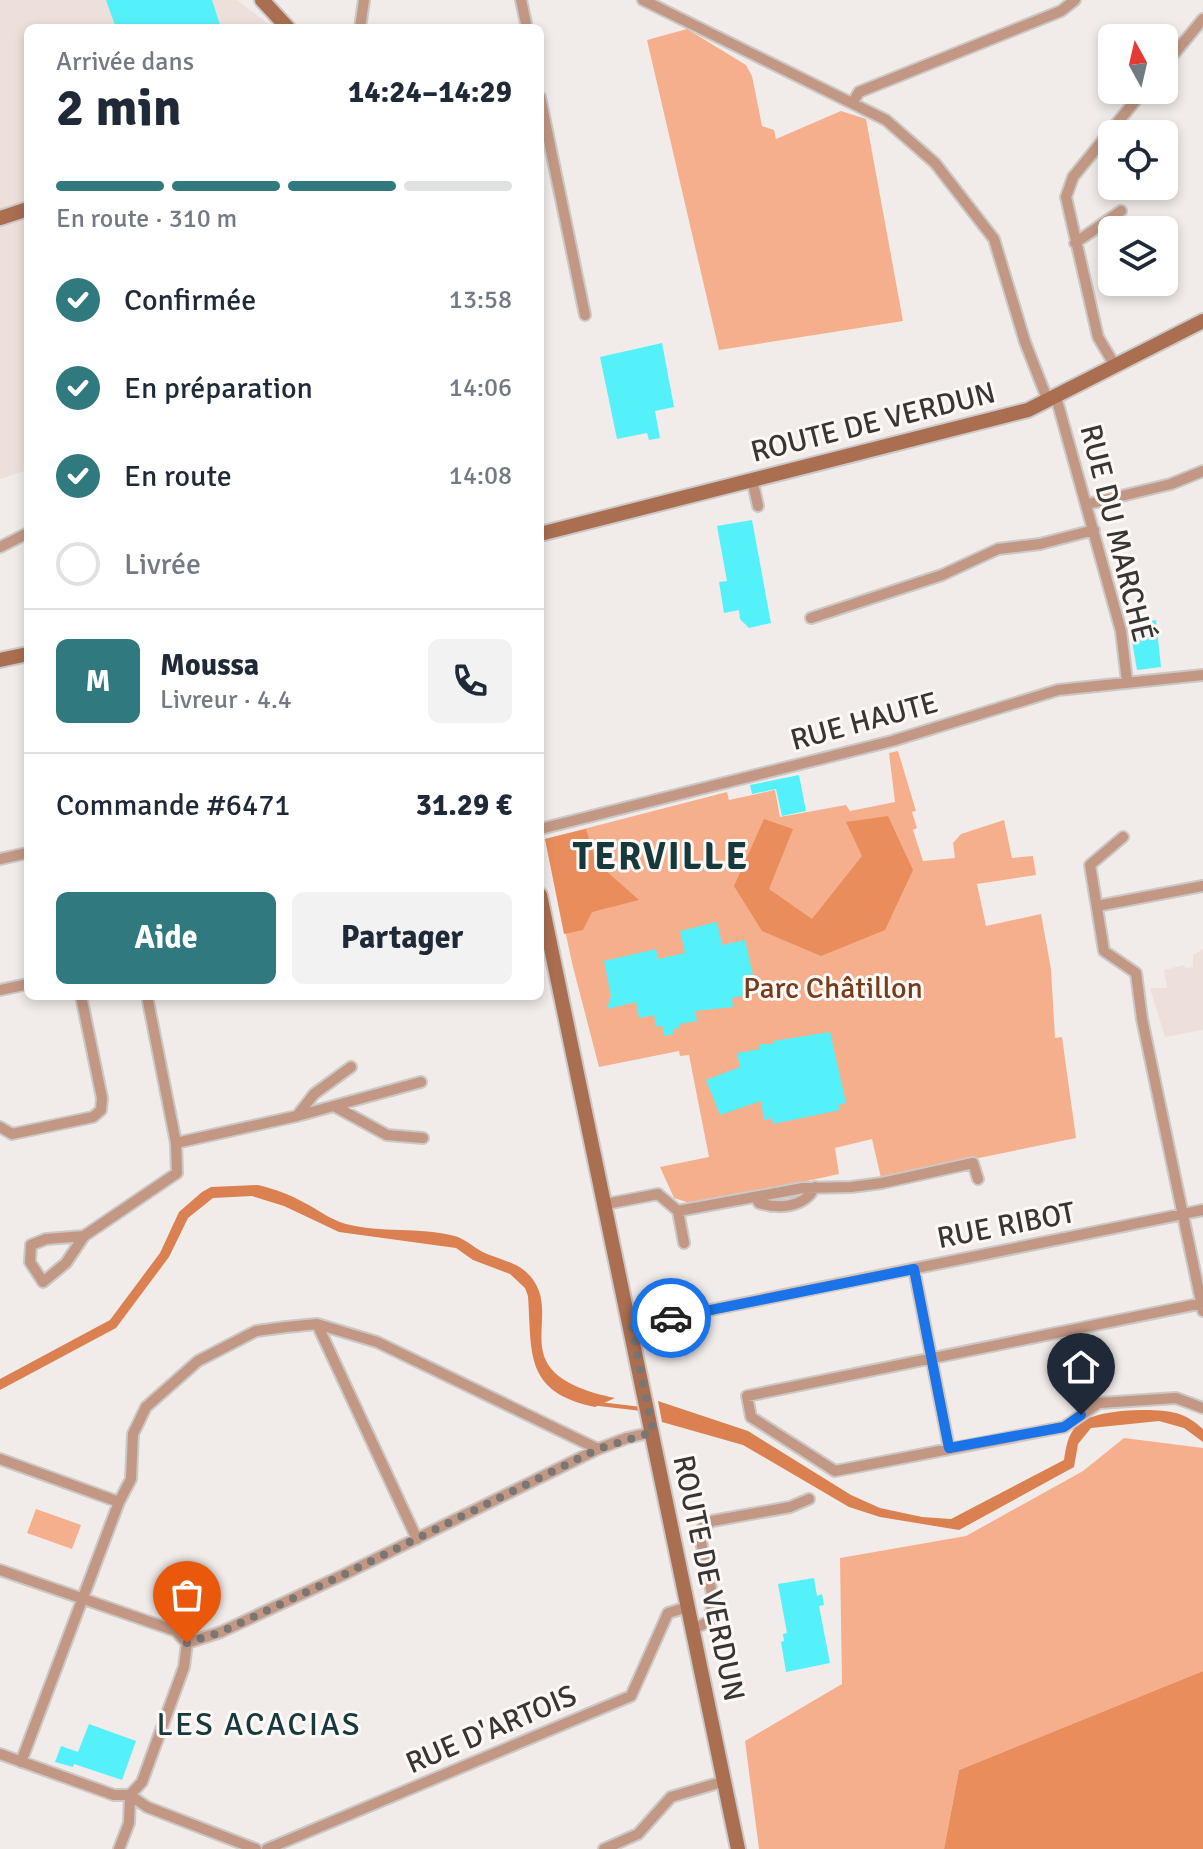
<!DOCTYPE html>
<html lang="fr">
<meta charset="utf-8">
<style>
body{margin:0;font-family:Signika,sans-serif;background:#f2f2f3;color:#1f2937;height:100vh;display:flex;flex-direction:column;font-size:30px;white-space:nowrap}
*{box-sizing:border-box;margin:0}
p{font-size:26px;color:#747a83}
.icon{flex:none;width:44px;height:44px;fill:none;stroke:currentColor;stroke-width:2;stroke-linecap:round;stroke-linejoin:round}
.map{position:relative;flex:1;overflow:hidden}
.drawer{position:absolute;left:24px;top:24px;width:520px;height:976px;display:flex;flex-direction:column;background:#fff;border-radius:12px;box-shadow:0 4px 12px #0003}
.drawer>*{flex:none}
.needle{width:52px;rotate:352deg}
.tools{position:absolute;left:1098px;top:24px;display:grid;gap:16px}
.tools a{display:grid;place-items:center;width:80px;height:80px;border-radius:12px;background:#fff;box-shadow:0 4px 12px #0003;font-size:40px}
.pin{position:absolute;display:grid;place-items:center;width:68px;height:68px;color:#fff;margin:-82px -34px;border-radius:50% 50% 50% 0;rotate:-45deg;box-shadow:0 0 8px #0007}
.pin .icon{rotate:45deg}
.courier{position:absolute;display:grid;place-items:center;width:80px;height:80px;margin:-40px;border:6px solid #1a73e8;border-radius:50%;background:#fff;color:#222;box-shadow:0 2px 10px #0007}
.head em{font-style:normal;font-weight:700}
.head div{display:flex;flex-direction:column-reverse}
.head{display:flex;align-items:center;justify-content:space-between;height:136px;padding:0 32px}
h1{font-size:52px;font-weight:700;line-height:60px}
.bar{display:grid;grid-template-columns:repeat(4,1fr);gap:12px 8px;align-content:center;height:96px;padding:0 32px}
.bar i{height:10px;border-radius:6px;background:#e0e1e3}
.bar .selected{background:#30797e}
.bar p{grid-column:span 4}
.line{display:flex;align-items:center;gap:20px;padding:0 32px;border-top:2px solid #e0e1e3}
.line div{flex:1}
.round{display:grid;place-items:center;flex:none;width:84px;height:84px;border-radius:12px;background:#f2f2f3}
ol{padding:0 32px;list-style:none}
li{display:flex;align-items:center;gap:24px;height:88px}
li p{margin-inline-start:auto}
li .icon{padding:8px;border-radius:50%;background:#30797e;color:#fff;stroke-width:4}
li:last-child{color:#747a83}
li i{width:44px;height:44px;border:4px solid #e0e1e3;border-radius:50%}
.button{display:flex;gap:16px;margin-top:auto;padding:16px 32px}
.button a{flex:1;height:92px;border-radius:12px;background:#30797e;color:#fff;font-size:32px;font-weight:700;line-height:92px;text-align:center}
.button a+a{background:#f2f2f3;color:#1f2937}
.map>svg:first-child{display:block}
.built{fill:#ede0da}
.green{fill:#f6af8c}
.forest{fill:#e98d5d}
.water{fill:#db8051}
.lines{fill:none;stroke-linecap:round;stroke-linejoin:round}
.stream{stroke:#db8051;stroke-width:4}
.building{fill:#55f1fb}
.street-casing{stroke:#ccc8c6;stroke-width:14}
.secondary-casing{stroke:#ccc8c6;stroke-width:18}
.street{stroke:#c29884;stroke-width:10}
.secondary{stroke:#aa6e50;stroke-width:14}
.done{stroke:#797674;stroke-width:8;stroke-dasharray:0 14.4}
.route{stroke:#1a73e8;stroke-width:10}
.labels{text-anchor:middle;stroke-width:6;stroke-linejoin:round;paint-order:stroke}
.street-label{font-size:30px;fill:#383635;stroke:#fef9f7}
.park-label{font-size:30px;fill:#773c1a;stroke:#fef9f7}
.neighbourhood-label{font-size:32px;letter-spacing:2px;fill:#16393b;stroke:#fef9f7}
.district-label{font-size:38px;font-weight:bold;letter-spacing:2px;fill:#16393b;stroke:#fef9f7}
</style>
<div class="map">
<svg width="1203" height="1849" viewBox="0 0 1203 1849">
<rect width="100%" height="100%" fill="#f1ecea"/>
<path class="built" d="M0,0H237L266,22L280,28H28V470L0,479Z
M1203,949V1030L1165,1037L1150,988H1167L1164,970L1184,965L1185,968L1193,967V955Z"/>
<path class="green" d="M687,29L746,65L752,76L762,126L774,130L776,139L841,111L866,119L903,321L719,350L647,40Z
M898,751L916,811L912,812L917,828L913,830L923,861L955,858L953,843L961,834L1004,820L1012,858L1033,856L1036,875L977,884L986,926L1041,914L1051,969L1055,1038L1062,1037L1076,1138L881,1178L872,1139L835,1148L839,1174L696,1205L674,1198L660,1167L709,1157L689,1055L680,1056L679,1051L599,1067L573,967L545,839L727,792L729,800L775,790L780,817L846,805L850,811L895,802L889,753Z
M1124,1438L1203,1448V1671L959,1770L944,1849H759L745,1741L842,1684L840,1558L966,1536L1083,1471Z
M36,1509L81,1525L72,1549L27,1533Z"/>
<path class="forest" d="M888,816L913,870L885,930L821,956L762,931L734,886L764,819L793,829L769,889L812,919L862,856L846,822Z
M586,829L596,862L639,900L592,912L583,930L564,934L545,839Z
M1203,1671V1849H944L959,1770Z"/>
<path class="water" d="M258,1185C274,1189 289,1194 303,1202C317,1209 331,1220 346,1224C381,1233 419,1227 455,1236C466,1239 475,1249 487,1254C499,1259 514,1262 525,1271C573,1313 491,1372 615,1398L595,1407C524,1392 532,1354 528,1296L525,1288L510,1274L473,1260L456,1248L339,1232L284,1206L252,1196L213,1198L188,1218L169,1257L116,1328L0,1390V1379L110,1320L160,1253L179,1212L202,1192L211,1187Z
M658,1401L748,1431L851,1495L880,1508L922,1517L951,1519L1064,1460C1066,1446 1068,1435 1077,1425C1092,1409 1155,1407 1176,1413C1187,1416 1194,1421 1203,1429V1442L1184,1428L1159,1421L1091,1428L1078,1444L1074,1467L959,1530L880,1517L849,1507L743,1445L662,1422Z"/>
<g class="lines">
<path class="stream" d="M599,1404L642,1409"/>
</g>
<path class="building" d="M106,0H212L221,28H116Z
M662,343L674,407L655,411L660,438L649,440L647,433L617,439L600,357Z
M752,520L771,623L749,628L740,619L739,610L724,613L719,582L727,581L717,526Z
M1156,620L1161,667L1137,670L1129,624Z
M799,775L806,811L782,816L776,789L752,794L750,785Z
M717,922L722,945L745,940L757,993L732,998L733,1007L695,1011L697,1021L679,1024L680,1028L673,1029L674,1034L664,1036L662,1025L656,1027L654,1015L639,1018L636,1002L607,1009L611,996L604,961L656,949L658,959L685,953L680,931Z
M830,1032L846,1103L838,1105L840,1110L773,1124L772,1118L764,1120L761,1101L720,1115L706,1080L740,1067L737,1053L760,1049L759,1044H774L773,1041Z
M814,1578L817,1596L822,1594L824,1605L819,1606L830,1663L786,1672L781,1642L784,1641L783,1634L787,1633L778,1584Z
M89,1724L136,1741L122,1780L74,1764L73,1767L55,1762L61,1746L78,1752Z"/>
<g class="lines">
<defs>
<path id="street" d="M521,0L527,28
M643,0L886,120L935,163L994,239L1025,342L1048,401
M360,28L364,0
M1164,66L1203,19
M540,97L585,315
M853,102L859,92L1061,11L1075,0
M1075,243L1121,211
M1114,364L1098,337L1066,197L1073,177L1144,90
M1056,397L1121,631L1127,681
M752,479L758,506
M1088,504L1171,484L1203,471
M0,547L28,533
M811,618L942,575L998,549L1040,544L1094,530
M540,829L892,741L1058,690L1203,675
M1123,837L1090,865L1104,951L1136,973L1142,1019L1203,1311
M0,859L27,853
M1097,906L1203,886
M0,990L28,984
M334,1106L387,1135L423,1138
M297,1116L314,1094L351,1067
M0,1127L12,1134L93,1117L101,1110L102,1098L81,996
M176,1143L297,1116L421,1082
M756,1197L759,1203C779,1209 804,1208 815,1187
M606,1204L658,1194L678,1211
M84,1236L46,1239L31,1245L30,1262L43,1282L66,1263L84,1236L177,1173L176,1143L147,996
M684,1243L678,1211L803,1188L851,1187L882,1183L973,1163L978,1179
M914,1269L949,1448
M1203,1303L747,1396L751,1417L835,1471L1064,1427L1099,1403L1176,1398L1203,1408
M317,1324L417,1539
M631,1326L1203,1210
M0,1459L119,1502
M0,1570L176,1631L187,1643
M693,1629L710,1621L713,1598L700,1537L703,1527L712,1521L790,1507L809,1499
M187,1643L221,1632L343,1575L598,1449L627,1438L653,1432
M0,1754L114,1795H130
M21,1762L119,1502L131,1479L133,1434L146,1407L198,1361L256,1331L286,1327L317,1324L377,1342L598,1449
M130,1795L142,1782L184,1667L187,1643
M130,1795L147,1807L256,1849
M119,1849L129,1823L130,1795
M267,1849L631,1696L668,1613L688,1607
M604,1849L638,1834L671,1797L725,1781"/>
<path id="secondary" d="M262,0L288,28
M0,218L28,209
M540,534L1028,410L1203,321
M0,660L28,654
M540,895L738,1849"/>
</defs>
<use href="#street" class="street-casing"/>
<use href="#secondary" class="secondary-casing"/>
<use href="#street" class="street"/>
<use href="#secondary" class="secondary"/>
</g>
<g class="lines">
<path class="done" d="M187,1643L221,1632L343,1575L598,1449L653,1432L631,1326L671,1318"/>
<path class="route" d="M671,1318L914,1269L949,1448L1064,1427L1081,1415"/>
</g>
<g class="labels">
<g class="street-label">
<text transform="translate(873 422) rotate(-14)" y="10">ROUTE DE VERDUN</text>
<text transform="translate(1117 533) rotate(76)" y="10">RUE DU MARCHÉ</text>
<text transform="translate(864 721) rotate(-15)" y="10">RUE HAUTE</text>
<text transform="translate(1006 1225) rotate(-11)" y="10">RUE RIBOT</text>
<text transform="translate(709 1578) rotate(78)" y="10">ROUTE DE VERDUN</text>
<text transform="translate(491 1729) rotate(-23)" y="10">RUE D'ARTOIS</text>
</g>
<g class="park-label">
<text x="833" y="998">Parc Châtillon</text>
</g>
<g class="neighbourhood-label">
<text x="259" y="1735">LES ACACIAS</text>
</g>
<g class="district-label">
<text x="661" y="869">TERVILLE</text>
</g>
</g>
</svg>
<div class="tools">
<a><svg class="needle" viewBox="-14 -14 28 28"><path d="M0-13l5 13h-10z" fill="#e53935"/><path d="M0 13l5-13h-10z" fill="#747a83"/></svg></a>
<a><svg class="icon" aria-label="locate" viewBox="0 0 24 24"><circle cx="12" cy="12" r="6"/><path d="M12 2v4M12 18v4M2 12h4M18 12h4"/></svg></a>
<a><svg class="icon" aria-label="layers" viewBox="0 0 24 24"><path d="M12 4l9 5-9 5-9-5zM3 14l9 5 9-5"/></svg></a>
</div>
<div class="pin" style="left:187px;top:1643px;background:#ea580c"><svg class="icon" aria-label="bag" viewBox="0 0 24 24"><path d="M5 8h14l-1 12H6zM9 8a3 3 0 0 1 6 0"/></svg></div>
<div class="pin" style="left:1081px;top:1415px;background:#1f2937"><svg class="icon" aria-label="home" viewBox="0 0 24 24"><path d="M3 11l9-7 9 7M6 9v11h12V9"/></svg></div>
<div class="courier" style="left:671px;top:1318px"><svg class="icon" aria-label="car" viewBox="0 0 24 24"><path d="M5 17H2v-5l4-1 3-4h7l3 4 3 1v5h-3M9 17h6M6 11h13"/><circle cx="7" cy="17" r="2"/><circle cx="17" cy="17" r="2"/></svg></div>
<section class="drawer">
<div class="head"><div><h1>2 min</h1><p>Arrivée dans</p></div><em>14:24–14:29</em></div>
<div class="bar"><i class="selected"></i><i class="selected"></i><i class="selected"></i><i></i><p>En route · 310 m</p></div>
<ol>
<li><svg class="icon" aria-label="check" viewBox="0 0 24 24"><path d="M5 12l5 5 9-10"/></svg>Confirmée<p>13:58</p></li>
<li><svg class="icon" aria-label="check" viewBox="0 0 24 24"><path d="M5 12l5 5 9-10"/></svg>En préparation<p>14:06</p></li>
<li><svg class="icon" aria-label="check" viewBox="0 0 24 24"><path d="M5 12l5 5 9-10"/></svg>En route<p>14:08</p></li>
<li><i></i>Livrée</li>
</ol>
<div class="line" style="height:144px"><b class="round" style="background:#30797e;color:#fff">M</b><div><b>Moussa</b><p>Livreur · 4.4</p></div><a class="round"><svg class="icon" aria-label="phone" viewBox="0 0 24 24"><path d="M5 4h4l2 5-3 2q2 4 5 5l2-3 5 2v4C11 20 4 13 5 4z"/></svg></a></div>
<div class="line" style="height:104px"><div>Commande #6471</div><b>31.29 €</b></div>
<div class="button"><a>Aide</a><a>Partager</a></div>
</section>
</div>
